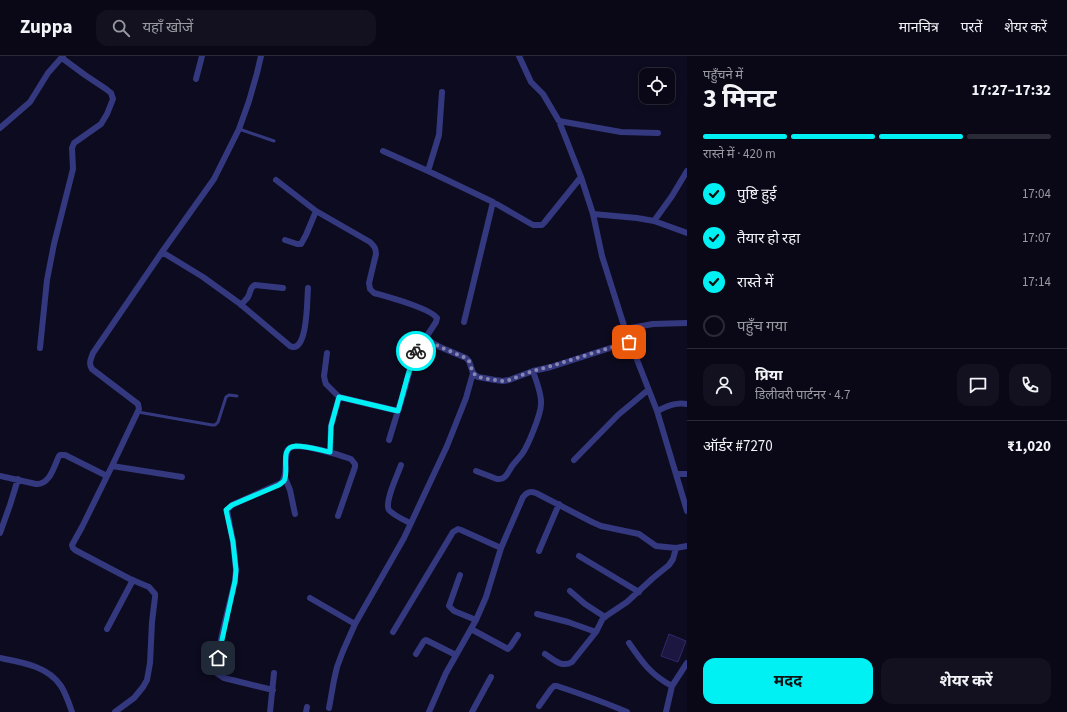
<!DOCTYPE html>
<html lang="hi">
<meta charset="utf-8">
<style>
body{margin:0;font-family:"Source Sans 3","Noto Sans Devanagari",sans-serif;background:#131120;color:#f1f3f6;height:100vh;display:flex;flex-direction:column;font-size:15px;white-space:nowrap}
*{box-sizing:border-box;margin:0}
p{font-size:13px;color:#999aa1}
.icon{flex:none;width:22px;height:22px;fill:none;stroke:currentColor;stroke-width:2;stroke-linecap:round;stroke-linejoin:round}
.map{position:relative;flex:1;overflow:hidden}
.sheet{display:flex;flex-direction:column;background:#0a0817;width:380px}
.sheet>*{flex:none}
.controls{position:absolute;left:639px;top:12px;display:grid;gap:8px}
.controls a{display:grid;place-items:center;width:36px;height:36px;border-radius:8px;background:#0a0817;box-shadow:0 2px 6px #0003,0 0 0 1px #2a2936;font-size:20px}
.pin{position:absolute;display:grid;place-items:center;width:34px;height:34px;color:#fff;margin:-17px;border-radius:8px;box-shadow:0 2px 6px #0006}
.courier{position:absolute;display:grid;place-items:center;width:40px;height:40px;margin:-20px;border:3px solid #00f1f4;border-radius:50%;background:#fff;color:#222;box-shadow:0 1px 5px #0007}
.head em{font-style:normal;font-weight:700}
.head div{display:flex;flex-direction:column-reverse}
.head{display:flex;align-items:center;justify-content:space-between;height:68px;padding:0 16px}
h1{font-size:26px;font-weight:700;line-height:30px}
.bar{display:grid;grid-template-columns:repeat(4,1fr);gap:6px 4px;align-content:center;height:48px;padding:0 16px}
.bar i{height:5px;border-radius:3px;background:#2a2936}
.bar .selected{background:#00f1f4}
.bar p{grid-column:span 4}
.line{display:flex;align-items:center;gap:10px;padding:0 16px;border-top:1px solid #2a2936}
.line div{flex:1}
.round{display:grid;place-items:center;flex:none;width:42px;height:42px;border-radius:12px;background:#131120}
ol{padding:0 16px;list-style:none}
li{display:flex;align-items:center;gap:12px;height:44px}
li p{margin-inline-start:auto}
li .icon{padding:4px;border-radius:50%;background:#00f1f4;color:#111;stroke-width:4}
li:last-child{color:#999aa1}
li i{width:22px;height:22px;border:2px solid #2a2936;border-radius:50%}
.button{display:flex;gap:8px;margin-top:auto;padding:8px 16px}
.button a{flex:1;height:46px;border-radius:12px;background:#00f1f4;color:#111;font-size:16px;font-weight:700;line-height:46px;text-align:center}
.button a+a{background:#131120;color:#f1f3f6}
header{display:flex;align-items:center;gap:24px;box-sizing:border-box;height:56px;padding:0 20px;background:#0a0817;border-bottom:1px solid #2a2936}
header strong{font-size:19px}
nav{display:flex;gap:22px;margin-inline-start:auto;font-size:14px}
.search{width:280px;height:36px;background:#131120;display:flex;align-items:center;gap:10px;box-sizing:border-box;padding:0 14px;border-radius:12px;color:#999aa1;font-size:15px}
main{display:flex;flex:1;min-height:0}
.map>svg:first-child{display:block}
.building{fill:#1b1740;stroke:#2f286d}
.lines{fill:none;stroke-linecap:round;stroke-linejoin:round}
.service{stroke:#34387f;stroke-width:3}
.minor{stroke:#34387f;stroke-width:6}
.done{stroke:#8886b1;stroke-width:4;stroke-dasharray:0 7.2}
.route{stroke:#00f1f4;stroke-width:5}
</style>
<header>
<strong>Zuppa</strong>
<div class="search"><svg class="icon" aria-label="search" viewBox="0 0 24 24"><circle cx="10" cy="10" r="6"/><path d="M15 15l6 6"/></svg>यहाँ खोजें</div>
<nav><a>मानचित्र</a><a>परतें</a><a>शेयर करें</a></nav>
</header>
<main>
<div class="map">
<svg width="687" height="656" viewBox="0 0 687 656">
<rect width="100%" height="100%" fill="#0d0b1f"/>
<path class="building" d="M669,578L686,585L678,606L661,600Z"/>
<g class="lines">
<path class="service" d="M239,73L274,85
M138,356L212,369H215L218,366L226,341L229,339L237,340"/>
<path class="minor" d="M519,0L531,26L543,38L559,65L581,121L593,158L602,200L625,273L657,355L687,455
M196,23L202,0
M559,65L621,76L658,77
M0,72L30,46L48,17L63,0
M383,95L428,115L493,146L533,169H542L544,167L581,121
M428,115L439,79L442,36
M276,124L316,155L370,186C374,190 376,192 376,198L369,227L370,233L374,237C388,241 430,252 437,262L436,266L417,295L411,309L405,332L389,384
M593,158L637,162L654,165L687,177
M654,165L672,140L687,115
M285,184L297,188H301L306,179L316,155
M162,196L203,221L239,247L290,290C308,299 307,242 308,232
M241,249C243,246 246,244 248,241C251,236 249,232 255,229L283,232
M464,266L493,146
M625,273L653,268L687,267
M425,283L440,291L466,302L469,305L473,317L478,321L495,324L503,325L509,324L533,315L551,311L629,286
M40,292L47,224L54,188L73,113L72,92L74,87L101,68L107,58L113,43L111,37L106,33L85,19L62,2
M327,297L324,320L325,325L326,328L339,341L398,355
M657,355C667,350 676,346 687,348
M330,396L331,370L339,341
M574,404L618,359L648,334
M401,409C398,418 384,446 389,454C393,459 404,464 410,467
M112,410L182,421
M476,415L497,423C506,424 508,416 512,410C515,406 519,402 522,398C528,390 541,358 541,348C542,338 536,325 533,315
M676,418H687
M0,420L36,428C50,429 54,410 59,400L60,399H65L107,420
M285,422L290,434L295,458
M0,477L10,449L18,423
M539,495L559,448
M579,500L639,536
M460,519L449,550L454,555L476,564
M570,535L585,548L605,561
M310,542L355,568
M537,558L568,566L596,576
M107,573L133,524
M471,573L508,593L510,591L518,579
M393,576L453,476L458,473L461,474L501,492
M629,587C642,606 651,619 672,630
M416,598L424,585L426,584L456,599
M545,598C554,604 562,612 572,606L596,576L603,562L627,546L653,522L669,509L673,503L676,492
M0,602C21,606 48,610 61,630C66,638 69,647 72,656
M273,634L224,622C221,620 218,619 216,616C213,608 232,539 235,525L236,514L233,486L227,454L232,449L281,427C287,421 285,411 286,403C286,399 286,394 290,392C299,386 340,399 351,403L355,408V411L338,460
M539,650L551,633L554,630H557C581,638 604,646 627,656
M329,652L334,624L337,611L343,595L355,568L404,482L447,390L466,342L473,317
M115,656L134,642L143,631L147,624L150,607L152,566L155,541V538L149,531L130,523L75,494L73,492L72,489L82,471L112,410L139,353L138,348L92,313C88,307 91,303 93,297L162,196L214,123L239,73L249,45L257,17L261,0
M270,656L274,617
M306,656L307,651
M429,656L446,617L476,564L486,541L501,492L523,441C527,436 530,435 536,437L592,466L601,470L639,478L656,490L676,492L687,490
M472,656L491,621
M666,656L672,630L687,607"/>
</g>
<g class="lines">
<path class="done" d="M416,295L425,283L440,291L466,302L469,305L473,317L478,321L487,323L503,325L509,324L533,315L551,310L629,286"/>
<path class="route" d="M218,602L235,525L236,514L233,486L226,454L232,449L279,429C280,428 283,426 284,425C290,415 278,391 296,390C306,390 320,394 330,396L331,370L339,341L398,355C404,335 408,315 416,295"/>
</g>
</svg>
<div class="controls">
<a><svg class="icon" aria-label="locate" viewBox="0 0 24 24"><circle cx="12" cy="12" r="6"/><path d="M12 2v4M12 18v4M2 12h4M18 12h4"/></svg></a>
</div>
<div class="pin" style="left:629px;top:286px;background:#ea580c"><svg class="icon" aria-label="bag" viewBox="0 0 24 24"><path d="M5 8h14l-1 12H6zM9 8a3 3 0 0 1 6 0"/></svg></div>
<div class="pin" style="left:218px;top:602px;background:#1f2937"><svg class="icon" aria-label="home" viewBox="0 0 24 24"><path d="M3 11l9-7 9 7M6 9v11h12V9"/></svg></div>
<div class="courier" style="left:416px;top:295px"><svg class="icon" aria-label="bike" viewBox="0 0 24 24"><circle cx="6" cy="16" r="4"/><circle cx="18" cy="16" r="4"/><path d="M6 16l4-8h5l3 8M10 8l3 8H6M13 5h3"/></svg></div>
</div>
<section class="sheet">
<div class="head"><div><h1>3 मिनट</h1><p>पहुँचने में</p></div><em>17:27–17:32</em></div>
<div class="bar"><i class="selected"></i><i class="selected"></i><i class="selected"></i><i></i><p>रास्ते में · 420 m</p></div>
<ol>
<li><svg class="icon" aria-label="check" viewBox="0 0 24 24"><path d="M5 12l5 5 9-10"/></svg>पुष्टि हुई<p>17:04</p></li>
<li><svg class="icon" aria-label="check" viewBox="0 0 24 24"><path d="M5 12l5 5 9-10"/></svg>तैयार हो रहा<p>17:07</p></li>
<li><svg class="icon" aria-label="check" viewBox="0 0 24 24"><path d="M5 12l5 5 9-10"/></svg>रास्ते में<p>17:14</p></li>
<li><i></i>पहुँच गया</li>
</ol>
<div class="line" style="height:72px"><a class="round"><svg class="icon" aria-label="person" viewBox="0 0 24 24"><circle cx="12" cy="8" r="4"/><path d="M4 21q1-7 8-7t8 7"/></svg></a><div><b>प्रिया</b><p>डिलीवरी पार्टनर · 4.7</p></div><a class="round"><svg class="icon" aria-label="chat" viewBox="0 0 24 24"><path d="M4 5h16v11H9l-5 4z"/></svg></a><a class="round"><svg class="icon" aria-label="phone" viewBox="0 0 24 24"><path d="M5 4h4l2 5-3 2q2 4 5 5l2-3 5 2v4C11 20 4 13 5 4z"/></svg></a></div>
<div class="line" style="height:52px"><div>ऑर्डर #7270</div><b>₹1,020</b></div>
<div class="button"><a>मदद</a><a>शेयर करें</a></div>
</section>
</main>
